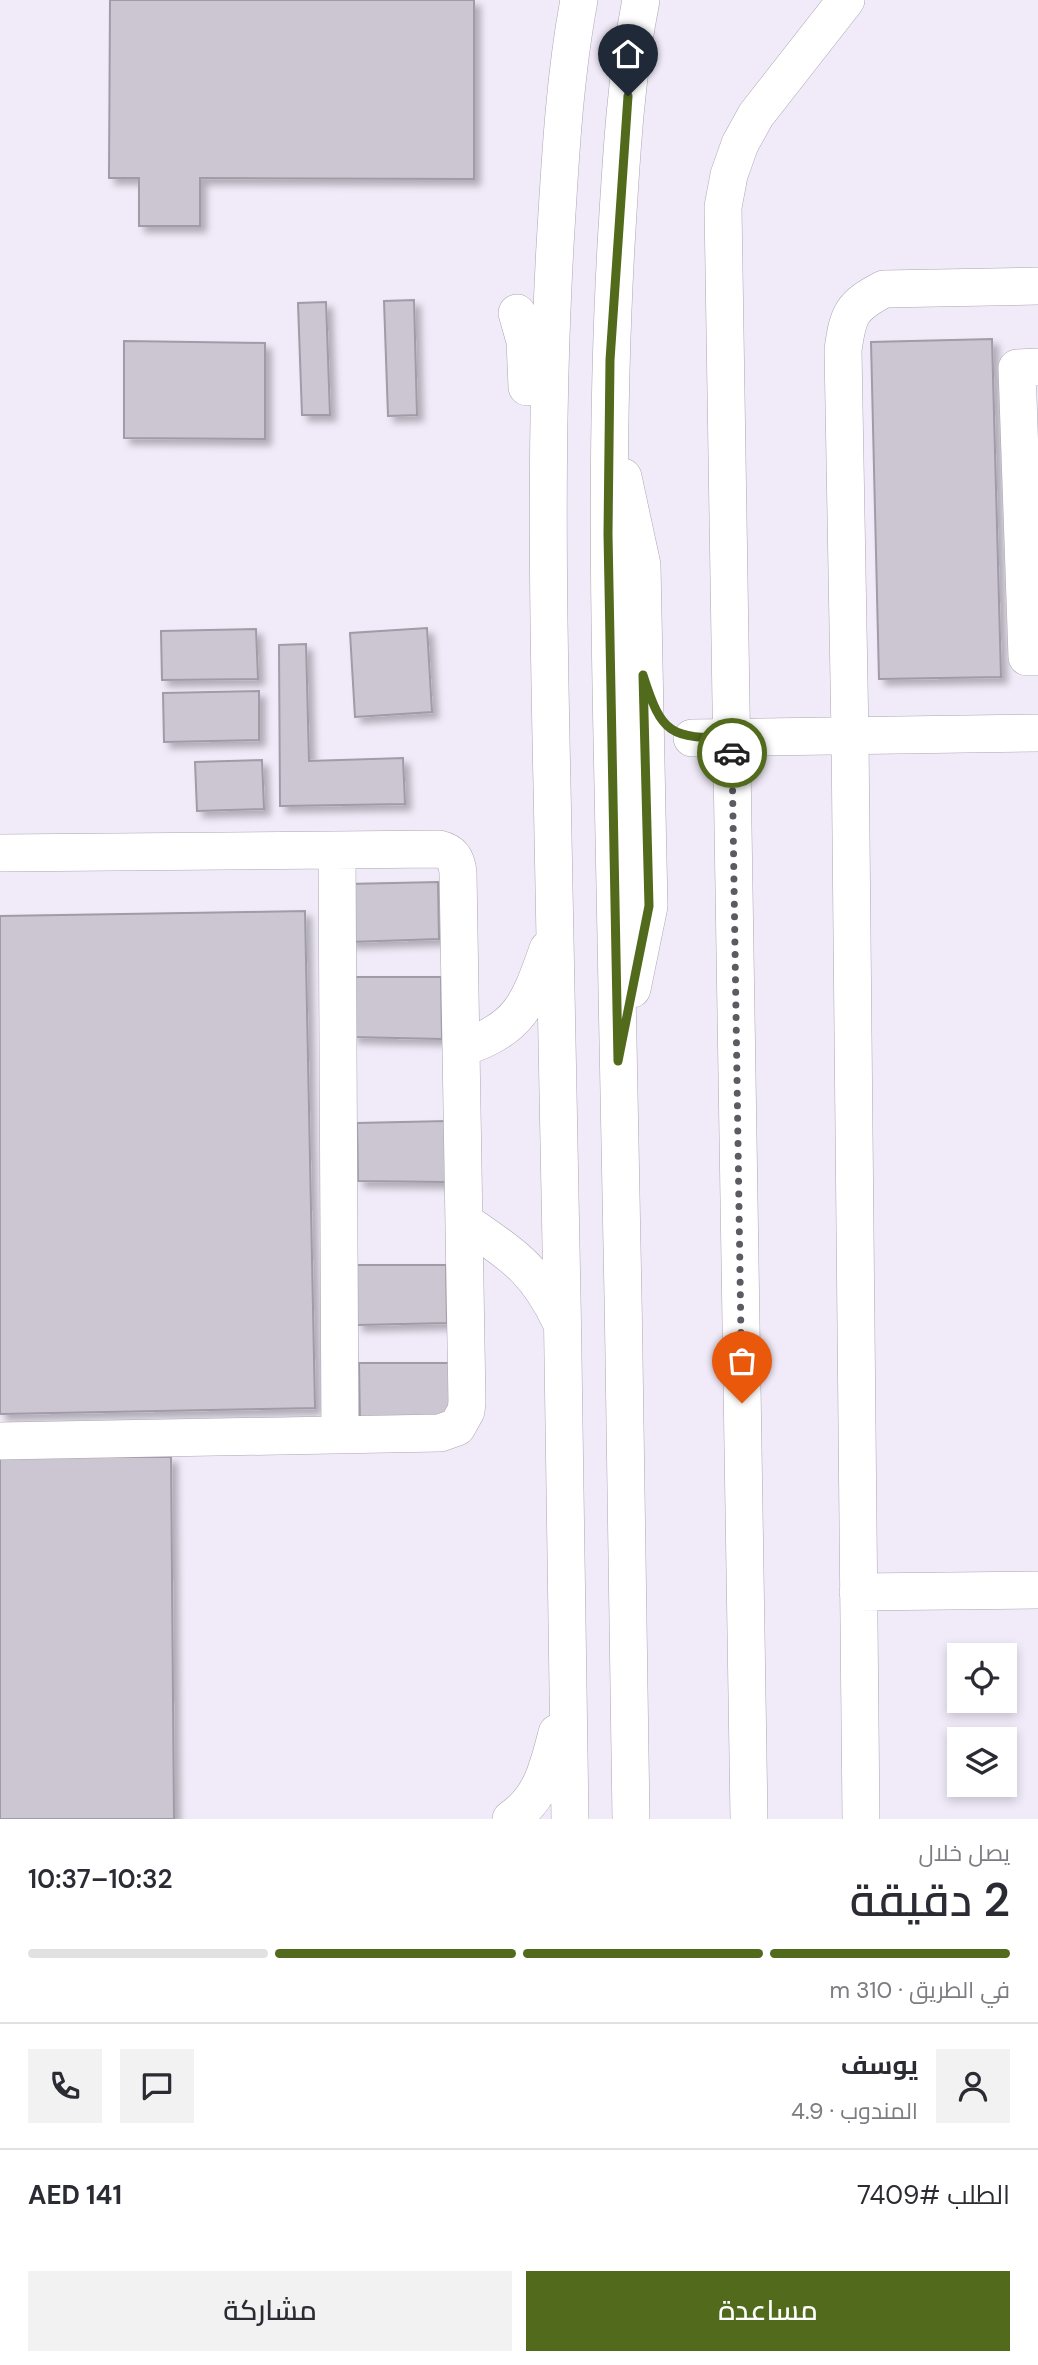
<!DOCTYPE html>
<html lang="ar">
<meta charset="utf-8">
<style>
body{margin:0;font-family:"DM Sans",Cairo,sans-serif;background:#f2f2f3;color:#2b2b33;direction:rtl;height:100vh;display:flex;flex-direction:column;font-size:26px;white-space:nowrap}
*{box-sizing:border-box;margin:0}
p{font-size:23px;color:#7c7c81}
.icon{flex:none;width:38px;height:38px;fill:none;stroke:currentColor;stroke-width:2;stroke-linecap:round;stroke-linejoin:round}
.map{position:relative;height:1819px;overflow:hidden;direction:ltr}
.panel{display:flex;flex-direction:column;background:#fff;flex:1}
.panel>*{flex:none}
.fabs{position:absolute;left:947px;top:1643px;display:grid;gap:14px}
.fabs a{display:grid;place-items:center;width:70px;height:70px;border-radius:0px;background:#fff;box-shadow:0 4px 10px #0003;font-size:35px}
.pin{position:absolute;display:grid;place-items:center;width:60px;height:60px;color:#fff;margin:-72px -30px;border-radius:50% 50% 50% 0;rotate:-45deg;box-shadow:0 0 7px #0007}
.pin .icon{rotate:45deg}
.courier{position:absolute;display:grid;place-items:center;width:70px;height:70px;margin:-35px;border:5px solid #516a1b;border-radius:50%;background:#fff;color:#222;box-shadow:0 2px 9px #0007}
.head em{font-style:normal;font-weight:600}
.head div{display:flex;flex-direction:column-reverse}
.head{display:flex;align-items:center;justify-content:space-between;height:119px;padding:0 28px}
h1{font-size:46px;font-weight:600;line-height:52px}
.bar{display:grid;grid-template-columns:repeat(4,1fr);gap:10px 7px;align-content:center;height:84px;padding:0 28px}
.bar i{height:9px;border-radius:5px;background:#e1e1e2}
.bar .selected{background:#516a1b}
.bar p{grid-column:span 4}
.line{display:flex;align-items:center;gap:18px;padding:0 28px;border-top:2px solid #e1e1e2}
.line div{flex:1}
.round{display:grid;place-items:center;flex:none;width:74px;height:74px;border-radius:0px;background:#f2f2f3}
.button{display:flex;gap:14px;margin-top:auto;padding:14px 28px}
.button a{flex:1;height:80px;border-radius:0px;background:#516a1b;color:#fff;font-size:28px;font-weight:600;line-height:80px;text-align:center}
.button a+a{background:#f2f2f3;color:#2b2b33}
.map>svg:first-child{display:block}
.building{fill:#ccc6d3;stroke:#a09ba7;stroke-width:2;filter:url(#shadow)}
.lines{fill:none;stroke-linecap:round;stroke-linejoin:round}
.minor-casing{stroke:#aba6b2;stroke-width:38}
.minor{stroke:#fff;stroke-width:37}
.done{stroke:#5d5a62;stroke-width:7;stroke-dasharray:0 12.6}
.route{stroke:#516a1b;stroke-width:9}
</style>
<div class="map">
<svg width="1038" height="1819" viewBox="0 0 1038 1819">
<defs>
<filter id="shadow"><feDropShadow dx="6" dy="6" stdDeviation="3.5" flood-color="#0004"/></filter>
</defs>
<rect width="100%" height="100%" fill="#f1ebf9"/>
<path class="building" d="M110,0H474V179L200,178V226H139V178H109Z
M414,300L417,415L388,416L384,301Z
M326,302L330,415H302L298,303Z
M992,339L1001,677L879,679L871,342Z
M124,341L265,343V439L124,438Z
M427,628L432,712L355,717L350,633Z
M256,629L258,679L162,680L161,631Z
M306,644L309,761L403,758L405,804L280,806L279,645Z
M259,691V740L164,742L163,693Z
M262,760L264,809L197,811L195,762Z
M438,882L439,939L349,942L347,884Z
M305,911L315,1408L0,1414V916Z
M351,977H441L442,1039L352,1037Z
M447,1121L448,1182L358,1181L357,1123Z
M356,1265H446L447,1323L357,1325Z
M359,1363H449L450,1423L360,1424Z
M0,1457H171L174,1819H0Z"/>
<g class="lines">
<defs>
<path id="minor" d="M517,313L525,341L527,387
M1038,367L1017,368L1027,657H1038
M623,477L642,565L647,812L649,906L632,989
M692,738L1038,733
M337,851L340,1435
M0,853L439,849C452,852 457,860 458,873L467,1402L466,1411L457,1427L440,1433L0,1441
M461,1048C520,1030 529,1003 548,949
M464,1221C512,1255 535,1267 561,1322
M858,1592L1038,1590
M511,1819C542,1798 548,1767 557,1733
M570,1819C566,1474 559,1130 552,785C548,605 545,426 555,246C560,164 564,80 579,0
M631,1819C627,1474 620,1130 613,785C609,605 606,426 616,246C621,163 625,81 641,0
M749,1819L723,207L729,175L740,144L756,115L846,0
M861,1819L850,736L843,350C848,314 851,306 884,289L1038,286"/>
</defs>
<use href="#minor" class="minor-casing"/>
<use href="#minor" class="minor"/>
</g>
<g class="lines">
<path class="done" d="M732,753L742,1403"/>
<path class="route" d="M628,96L610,360L608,534L618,1061L649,906L643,675C662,735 670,738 732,738V753"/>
</g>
</svg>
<div class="fabs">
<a><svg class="icon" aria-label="locate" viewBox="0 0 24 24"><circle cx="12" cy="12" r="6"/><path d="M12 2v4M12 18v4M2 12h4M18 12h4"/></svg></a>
<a><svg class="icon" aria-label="layers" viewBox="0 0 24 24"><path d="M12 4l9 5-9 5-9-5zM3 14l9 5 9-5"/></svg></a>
</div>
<div class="pin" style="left:742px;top:1403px;background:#ea580c"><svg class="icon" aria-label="bag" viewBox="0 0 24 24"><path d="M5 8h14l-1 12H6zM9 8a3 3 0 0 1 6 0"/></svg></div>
<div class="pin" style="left:628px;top:96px;background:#1f2937"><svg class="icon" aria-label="home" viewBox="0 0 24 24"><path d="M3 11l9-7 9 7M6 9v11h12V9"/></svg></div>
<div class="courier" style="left:732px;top:753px"><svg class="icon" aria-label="car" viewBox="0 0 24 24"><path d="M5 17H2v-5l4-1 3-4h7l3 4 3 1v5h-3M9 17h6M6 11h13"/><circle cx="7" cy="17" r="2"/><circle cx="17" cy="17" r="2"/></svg></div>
</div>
<section class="panel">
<div class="head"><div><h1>2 دقيقة</h1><p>يصل خلال</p></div><em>10:32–10:37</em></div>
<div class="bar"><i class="selected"></i><i class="selected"></i><i class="selected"></i><i></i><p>في الطريق · 310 m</p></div>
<div class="line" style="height:126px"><a class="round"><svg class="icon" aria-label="person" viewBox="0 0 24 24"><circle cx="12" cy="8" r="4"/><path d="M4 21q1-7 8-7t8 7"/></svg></a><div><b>يوسف</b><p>المندوب · 4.9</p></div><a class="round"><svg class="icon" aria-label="chat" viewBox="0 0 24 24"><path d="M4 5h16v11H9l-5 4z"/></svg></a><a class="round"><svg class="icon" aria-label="phone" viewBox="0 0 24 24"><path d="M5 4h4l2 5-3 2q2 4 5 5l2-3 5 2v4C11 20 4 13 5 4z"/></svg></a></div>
<div class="line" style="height:91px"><div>الطلب #7409</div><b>AED 141</b></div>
<div class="button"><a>مساعدة</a><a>مشاركة</a></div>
</section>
